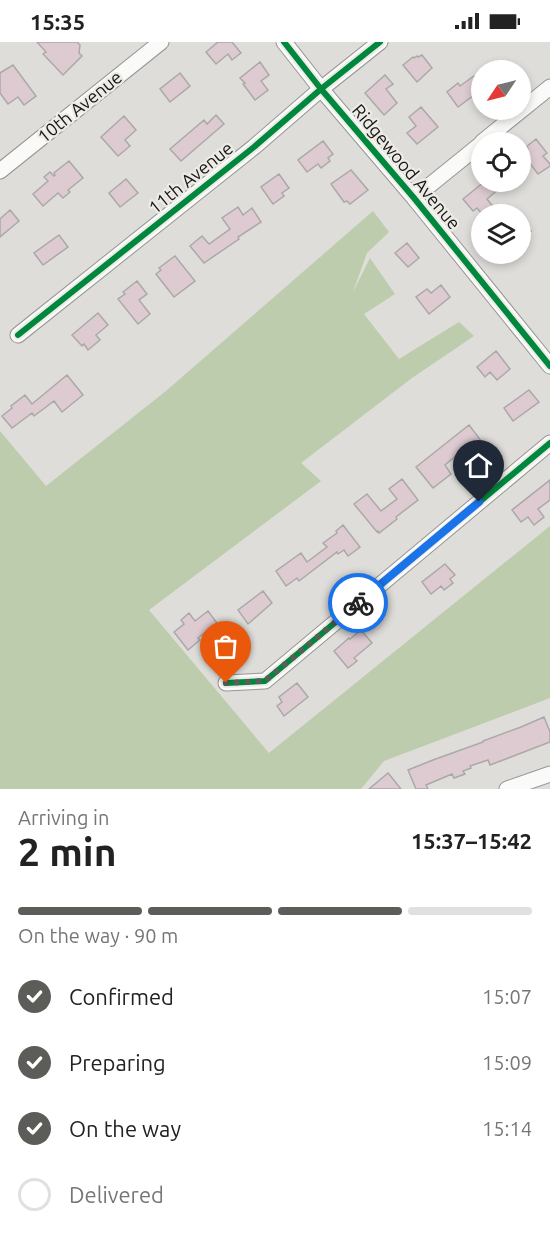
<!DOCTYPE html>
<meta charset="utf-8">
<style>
body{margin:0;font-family:Ubuntu,sans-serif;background:#f2f2f2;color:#222;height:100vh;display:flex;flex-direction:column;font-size:22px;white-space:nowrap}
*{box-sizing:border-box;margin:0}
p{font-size:20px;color:#767676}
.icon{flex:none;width:33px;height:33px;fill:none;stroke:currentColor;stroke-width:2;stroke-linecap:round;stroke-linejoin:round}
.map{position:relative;height:747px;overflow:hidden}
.side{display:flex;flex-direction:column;background:#fff;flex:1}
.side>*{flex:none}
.needle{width:39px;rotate:235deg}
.fabs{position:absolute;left:471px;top:18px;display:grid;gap:12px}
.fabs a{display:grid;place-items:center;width:60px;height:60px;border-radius:50%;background:#fff;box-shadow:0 3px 9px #0003;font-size:30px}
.pin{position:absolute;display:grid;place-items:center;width:51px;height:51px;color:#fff;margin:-62px -26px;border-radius:50% 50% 50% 0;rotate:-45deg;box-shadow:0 0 6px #0007}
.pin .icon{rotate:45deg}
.courier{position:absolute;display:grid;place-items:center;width:60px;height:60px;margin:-30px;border:4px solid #1a73e8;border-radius:50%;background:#fff;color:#222;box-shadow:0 2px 8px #0007}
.overview em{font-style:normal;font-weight:600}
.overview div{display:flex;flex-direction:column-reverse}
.overview{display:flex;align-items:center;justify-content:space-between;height:102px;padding:0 18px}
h1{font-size:39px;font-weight:600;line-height:45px}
.bar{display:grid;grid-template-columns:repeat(4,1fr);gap:9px 6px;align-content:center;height:72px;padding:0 18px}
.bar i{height:8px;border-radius:4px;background:#e0e0e0}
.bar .selected{background:#5c5c59}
.bar p{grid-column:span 4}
ol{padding:0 18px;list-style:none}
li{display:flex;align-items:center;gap:18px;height:66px}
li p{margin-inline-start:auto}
li .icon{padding:6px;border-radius:50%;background:#5c5c59;color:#fff;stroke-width:4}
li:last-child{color:#767676}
li i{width:33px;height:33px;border:3px solid #e0e0e0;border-radius:50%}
.status{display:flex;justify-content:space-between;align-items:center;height:42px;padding:0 30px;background:#fff;direction:ltr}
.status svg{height:16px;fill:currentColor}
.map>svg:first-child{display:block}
.green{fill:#bcccac}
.building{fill:#ddcbd1;stroke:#aba9a8;stroke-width:1.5}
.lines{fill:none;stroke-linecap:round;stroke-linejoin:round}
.minor-casing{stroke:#969694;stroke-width:17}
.minor{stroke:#fafaf9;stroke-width:15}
.cycleway-casing{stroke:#edebe6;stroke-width:10}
.cycleway{stroke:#00873e;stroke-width:6}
.done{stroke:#5c5c59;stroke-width:6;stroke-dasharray:0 10.8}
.route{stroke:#1a73e8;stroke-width:8}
.labels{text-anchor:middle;stroke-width:4.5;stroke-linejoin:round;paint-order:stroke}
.street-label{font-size:18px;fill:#161614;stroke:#edebe6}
</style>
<div class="status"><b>15:35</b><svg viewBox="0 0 49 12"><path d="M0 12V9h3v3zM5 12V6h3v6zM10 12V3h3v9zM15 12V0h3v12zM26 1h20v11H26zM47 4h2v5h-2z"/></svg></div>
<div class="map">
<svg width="550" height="747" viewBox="0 0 550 747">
<rect width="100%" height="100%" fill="#deddda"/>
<path class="green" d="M373,169L389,190L367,211L353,250L370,216L395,252L364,272L399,317L459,280L474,294L412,336L301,421L321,439L149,568L269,711L550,484V656L384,719L361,747H0V389L46,444L166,349Z"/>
<path class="building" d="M37,0H77L80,3L79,11L82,14L63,33L43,12L46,10Z
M218,0H232L241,11L232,18L228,12L216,22L206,10Z
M422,13L432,26L417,40L403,23L413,15L414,16L417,14L418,15Z
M260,20L269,33L261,39L268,48L255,58L243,42L245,41L240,36Z
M13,23L36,54L24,63L18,55L8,62L0,51V31Z
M180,31L190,44L170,60L160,47Z
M385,33L393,42L386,47L397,61L384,73L365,51Z
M474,34L482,44V47L458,65L447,50L458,41L460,44Z
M421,65L438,85L417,102L407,91L416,84L409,75Z
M216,73L224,82L181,119L170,107L204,78L207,82Z
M124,74L136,88L125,98L130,104L118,114L101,95Z
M536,97L547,111L543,114L550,122V124L538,132L522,111L528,107L526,105Z
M323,99L333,112L328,116L330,119L321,126L318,122L307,130L298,118Z
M69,119L83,136L68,148L70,150L63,156L58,151L43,164L33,152L48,139L44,135L50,130L54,134L55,133L54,131Z
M351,128L368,148L350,162L347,159L344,160L331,142Z
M279,132L289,146L282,151L284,154L273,162L261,145Z
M126,137L138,151L120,165L109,151Z
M484,140H507L487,157L499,172H482L477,166L473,169L463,157Z
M238,165L243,173L252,166L261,180L238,195L239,197L204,221L190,204L202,194L209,202L230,187L222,176Z
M10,168L19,179L0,195V177Z
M520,174L531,189L520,197Z
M59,193L68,205L43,223L34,211Z
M407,201L419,216L408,225L395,211Z
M175,214L195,239L174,255L156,232L161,228L159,226Z
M137,239L147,252L139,258L150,272L138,282L118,257L125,252L123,250Z
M441,243L450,255L429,272L416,255L427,247L431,251Z
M98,271L108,283L96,293L100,298L88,308L84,302L82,304L72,293Z
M496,309L510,327L497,338L490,330L485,335L477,325Z
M67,333L83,353L62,370L54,359L34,374L32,371L12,386L2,374L12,366L11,364L25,353L32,362Z
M529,348L539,360L513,379L504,366Z
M469,383L485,404L473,413L467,405L445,423L451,432L433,446L416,425Z
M402,437L418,458L396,475L397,477L379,491L378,489L377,490L354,462L367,452L381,469L397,457L389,447Z
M550,438V458L538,467L544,475L534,483L528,475L521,480L512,468Z
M343,483L360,505L348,514L344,508L338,512L337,510L299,539L297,536L286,544L276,529L301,511L307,520L327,505L323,501L337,491L336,489Z
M445,522L455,533L450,537L453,541L444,548L441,544L431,552L422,540Z
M263,549L272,561L248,582L238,568Z
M208,569L217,581L198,596L200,598L188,608L174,590L184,582L181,578L189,571L195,579Z
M361,588L372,601L354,616L357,619L348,626L334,609L349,596L350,597Z
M297,641L308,655L284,674L277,664L282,660L279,655Z
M544,675L550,690V700L490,723L488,718L470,724L471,726L463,729L465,732L454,736L452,732L426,743L428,747H416L408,728L433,718L483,700V699L521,685Z
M388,731L401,747H369Z"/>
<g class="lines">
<defs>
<path id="minor" d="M284,0L321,47L414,156L550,324
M482,100L550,45
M0,129L161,0
M414,156L482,101
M18,293L254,105L321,47L380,0
M226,641L265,639L550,401
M507,747L550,732"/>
</defs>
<use href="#minor" class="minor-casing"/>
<use href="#minor" class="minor"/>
<defs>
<path id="cycleway" d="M284,0L321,47L414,156L550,324
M18,293L254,105L321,47L380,0
M226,641L265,639L550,401"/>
</defs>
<use href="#cycleway" class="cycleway-casing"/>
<use href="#cycleway" class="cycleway"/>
</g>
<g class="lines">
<path class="done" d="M226,641L265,639L358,561"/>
<path class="route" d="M358,561L479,460"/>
</g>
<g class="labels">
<g class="street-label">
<text transform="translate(80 65) rotate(-39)" y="6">10th Avenue</text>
<text transform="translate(406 125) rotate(50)" y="6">Ridgewood Avenue</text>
<text transform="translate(191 136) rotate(-39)" y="6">11th Avenue</text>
</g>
</g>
</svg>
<div class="fabs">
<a><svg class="needle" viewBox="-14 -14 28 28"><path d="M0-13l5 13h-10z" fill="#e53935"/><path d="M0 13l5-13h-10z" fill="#767676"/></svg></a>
<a><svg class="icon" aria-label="locate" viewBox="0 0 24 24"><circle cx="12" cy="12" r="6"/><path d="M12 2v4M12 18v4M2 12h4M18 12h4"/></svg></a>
<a><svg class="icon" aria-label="layers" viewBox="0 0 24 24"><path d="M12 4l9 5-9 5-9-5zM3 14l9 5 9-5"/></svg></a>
</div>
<div class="pin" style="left:226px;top:641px;background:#ea580c"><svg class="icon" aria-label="bag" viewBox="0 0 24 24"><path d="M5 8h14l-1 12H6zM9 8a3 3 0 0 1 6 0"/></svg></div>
<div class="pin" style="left:479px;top:460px;background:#1f2937"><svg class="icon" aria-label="home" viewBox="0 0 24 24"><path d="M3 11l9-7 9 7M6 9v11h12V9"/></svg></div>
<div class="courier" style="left:358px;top:561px"><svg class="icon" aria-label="bike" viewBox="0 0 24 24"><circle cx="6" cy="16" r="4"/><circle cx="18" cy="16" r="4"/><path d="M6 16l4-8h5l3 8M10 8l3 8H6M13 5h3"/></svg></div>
</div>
<section class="side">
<div class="overview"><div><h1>2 min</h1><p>Arriving in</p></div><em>15:37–15:42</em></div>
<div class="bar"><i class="selected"></i><i class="selected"></i><i class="selected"></i><i></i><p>On the way · 90 m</p></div>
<ol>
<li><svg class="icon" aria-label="check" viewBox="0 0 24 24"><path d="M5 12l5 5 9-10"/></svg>Confirmed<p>15:07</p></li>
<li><svg class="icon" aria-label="check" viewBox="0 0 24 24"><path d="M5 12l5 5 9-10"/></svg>Preparing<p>15:09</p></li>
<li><svg class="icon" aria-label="check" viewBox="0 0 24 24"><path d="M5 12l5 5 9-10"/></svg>On the way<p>15:14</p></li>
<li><i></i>Delivered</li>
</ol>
</section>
